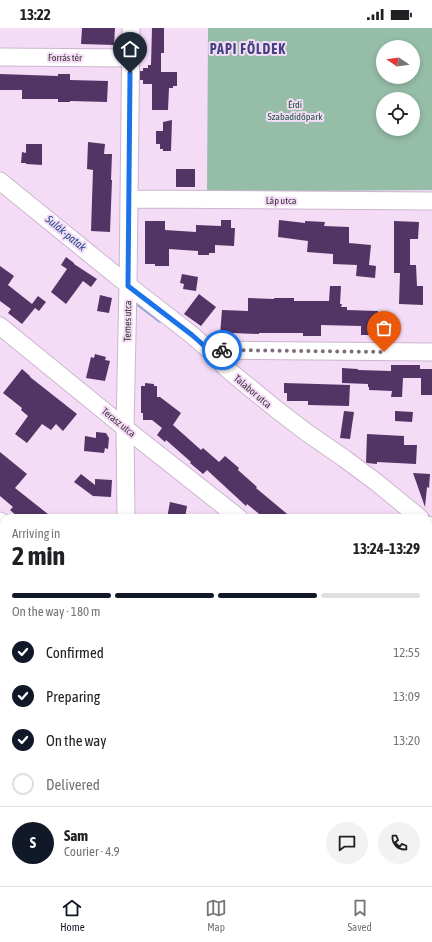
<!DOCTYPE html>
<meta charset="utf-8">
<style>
body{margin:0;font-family:"Asap Condensed",sans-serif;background:#f2f2f2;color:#202124;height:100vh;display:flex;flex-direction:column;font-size:15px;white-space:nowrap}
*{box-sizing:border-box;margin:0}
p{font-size:13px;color:#757577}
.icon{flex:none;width:22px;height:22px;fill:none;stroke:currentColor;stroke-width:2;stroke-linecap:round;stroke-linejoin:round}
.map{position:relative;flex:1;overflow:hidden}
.details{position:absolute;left:0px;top:486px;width:432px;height:372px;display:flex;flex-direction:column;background:#fff;border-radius:12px 12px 0 0;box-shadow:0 2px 6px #0003}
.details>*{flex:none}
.needle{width:26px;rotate:283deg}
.buttons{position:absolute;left:376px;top:12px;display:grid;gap:8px}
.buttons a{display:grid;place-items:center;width:44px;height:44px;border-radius:50%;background:#fff;box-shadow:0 2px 6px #0003;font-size:20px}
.pin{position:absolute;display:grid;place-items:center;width:34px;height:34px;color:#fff;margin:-41px -17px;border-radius:50% 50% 50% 0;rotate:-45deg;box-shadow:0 0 4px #0007}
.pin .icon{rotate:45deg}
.courier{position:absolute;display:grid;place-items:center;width:40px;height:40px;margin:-20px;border:3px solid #1a73e8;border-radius:50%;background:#fff;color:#222;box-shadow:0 1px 5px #0007}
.head em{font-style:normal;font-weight:700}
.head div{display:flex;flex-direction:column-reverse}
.head{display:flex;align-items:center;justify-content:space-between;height:68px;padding:0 12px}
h1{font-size:26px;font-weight:700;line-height:30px}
.bar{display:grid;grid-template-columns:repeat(4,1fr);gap:6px 4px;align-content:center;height:48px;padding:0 12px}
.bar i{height:5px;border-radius:3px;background:#e0e0e0}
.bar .current{background:#111827}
.bar p{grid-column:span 4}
.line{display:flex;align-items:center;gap:10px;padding:0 12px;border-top:1px solid #e0e0e0}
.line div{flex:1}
.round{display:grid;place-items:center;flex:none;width:42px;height:42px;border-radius:21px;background:#f2f2f2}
ol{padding:0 12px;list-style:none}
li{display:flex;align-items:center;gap:12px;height:44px}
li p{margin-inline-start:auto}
li .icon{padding:4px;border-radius:50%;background:#111827;color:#fff;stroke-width:4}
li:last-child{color:#757577}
li i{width:22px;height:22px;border:2px solid #e0e0e0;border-radius:50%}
.status{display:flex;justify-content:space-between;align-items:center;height:28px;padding:0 20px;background:#fff;direction:ltr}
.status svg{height:11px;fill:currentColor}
.dock{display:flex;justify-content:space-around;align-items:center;height:56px;border-top:1px solid #e0e0e0;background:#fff;font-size:11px;color:#757577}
.dock a{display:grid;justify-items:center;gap:2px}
.dock .current{color:#111827}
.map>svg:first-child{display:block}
.green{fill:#95bda8;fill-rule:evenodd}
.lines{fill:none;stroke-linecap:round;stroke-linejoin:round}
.stream{stroke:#81a3d9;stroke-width:3.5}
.building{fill:#533465}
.minor-casing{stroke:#ccb5ce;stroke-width:19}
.minor{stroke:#fff;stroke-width:17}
.done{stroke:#7c6e7d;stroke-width:4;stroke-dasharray:0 7.2}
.route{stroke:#1a73e8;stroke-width:5}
.labels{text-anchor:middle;stroke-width:4;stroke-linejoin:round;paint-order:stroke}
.street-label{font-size:10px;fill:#3b323c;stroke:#f4dcf7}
.park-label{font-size:10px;fill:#1f553d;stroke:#f4dcf7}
.water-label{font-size:11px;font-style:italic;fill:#1b4384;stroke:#f4dcf7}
.district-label{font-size:14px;font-weight:bold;letter-spacing:1px;fill:#424380;stroke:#f4dcf7}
</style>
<div class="status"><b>13:22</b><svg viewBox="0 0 49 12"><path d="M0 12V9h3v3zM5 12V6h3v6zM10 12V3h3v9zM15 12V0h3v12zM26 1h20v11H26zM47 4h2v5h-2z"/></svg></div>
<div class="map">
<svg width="432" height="858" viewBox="0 0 432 858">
<rect width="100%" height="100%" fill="#f4dcf7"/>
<path class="green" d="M208,0H432V162L207,164ZM383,19H413V49H383ZM383,71H413V101H383Z
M0,668L4,676V829L0,824Z
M21,854H63L64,858H24Z
M296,854H353V858H295Z"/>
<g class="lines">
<path class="stream" d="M139,277L160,293"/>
</g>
<path class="building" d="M82,0H115L114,17L81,16Z
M152,0H164V25H161V44H177V58H173V60H169L168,82H152V56H143V52H140V43H143V40H148V37H151Z
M0,46L58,48V46H70V52L108,53L107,74L70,73V74H58V71H22V62H0Z
M172,92L171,123H163V121H160V116H156V103H163V94Z
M88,114L105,116L104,126H112L111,152H112L110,204L91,203L93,142L87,141Z
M26,116H42V137L26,136V135H21L22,124L26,125Z
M176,141H195V159H176Z
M221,192H231V200H235L234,218L215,217V225H209V227H198V223L169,221V238H155V236H145V193H165V202L196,204V197L221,198Z
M279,192L305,195V193L325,194L324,198L349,199V215L371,217L369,237L376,238L375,250L356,248L357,237L333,236V226L307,224L308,213L278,209Z
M394,193L419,194L418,211H410V237H416L417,258H423V277L399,276L400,245H394Z
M66,229L74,235V236L97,251L91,259L83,253L66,276L51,264L67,241L61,237Z
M0,238L14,248L8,257L32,276L38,268L46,274L39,283L35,280L22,296L8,285L11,281L0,273Z
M182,246L198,249L196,263L183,261L184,256L180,255Z
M330,258H341L340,276H342L341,279H347V282L378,283V307H361V298L321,297V308H303V305H259V306L232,305V307H220L222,282L248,283V270L274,271V270H294V273H329Z
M199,266L216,279L201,298L184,286Z
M100,267L112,270L109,285L97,283Z
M95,326L106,329L105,332L110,333L105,353L86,350L91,329L94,330Z
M391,337H420V341H432V367H421V350H403L402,369H391L392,363L369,362V359H368V356L342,355V340L358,341V342L391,343Z
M22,341L30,348V349L77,386L63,403L56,396L51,402L42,396L27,415L15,406L28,388L21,382L22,380L3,365Z
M145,355L154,356V358H157V369H160L181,385L173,397L201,422L203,420L219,434L225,428L239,440L238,442L257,459L256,460L292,490H264L247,476L246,478L207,442L203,446L190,435L191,434L166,412L165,414L157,407L162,400L152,392H143V385H141V358H145Z
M284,355L350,357L349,378L308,377V373H287V365H284Z
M344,383L354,384L350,411L340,410Z
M395,383L413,384L412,394L395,393Z
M96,404L106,405L109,410L108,421L105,420L104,425L84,423L85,408L96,410Z
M367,406L404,408V417H417L416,436L377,434V436L367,435L366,434Z
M0,424L27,446L15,460L53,490H19L10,482L13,479L0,468Z
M413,445L430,446L429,460L427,459L425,479Z
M81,446L95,457V451L112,452L111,469L93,468L74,454Z
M170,474L187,478L185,490H167Z"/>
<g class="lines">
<defs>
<path id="minor" d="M0,29L130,30
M0,153L128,257L192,307L209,322L227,341L276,381L306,404L345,431L376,454L420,490
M129,171L432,173
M0,298L125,400L239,490
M209,322L432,324
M126,490L125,400L128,257L131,0
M0,493L4,496
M428,497L432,500
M428,643L432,647
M0,679L4,688
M428,722L432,723
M57,854L58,858
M125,858V854"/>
</defs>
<use href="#minor" class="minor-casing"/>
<use href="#minor" class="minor"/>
</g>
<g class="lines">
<path class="done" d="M222,322L384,324"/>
<path class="route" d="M130,45L128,258L192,307L209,322H222"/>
</g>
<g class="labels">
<g class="street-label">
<text x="65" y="33">Forrás tér</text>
<text x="281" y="176">Láp utca</text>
<text transform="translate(127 293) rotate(-89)" y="4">Temes utca</text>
<text transform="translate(253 363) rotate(40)" y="4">Talabor utca</text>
<text transform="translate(119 394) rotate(39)" y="4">Terasz utca</text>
</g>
<g class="park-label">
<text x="295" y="80">Érdi<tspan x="295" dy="12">Szabadidőpark</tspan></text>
</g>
<g class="water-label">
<text transform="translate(66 205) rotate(40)" y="4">Sulák-patak</text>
</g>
<g class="district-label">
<text x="248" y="26">PAPI FÖLDEK</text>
</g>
</g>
</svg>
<div class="buttons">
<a><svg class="needle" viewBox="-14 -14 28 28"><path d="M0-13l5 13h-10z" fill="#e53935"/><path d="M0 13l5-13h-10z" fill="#757577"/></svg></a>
<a><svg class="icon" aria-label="locate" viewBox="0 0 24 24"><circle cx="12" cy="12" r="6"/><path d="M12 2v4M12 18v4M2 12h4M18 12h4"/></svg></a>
</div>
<div class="pin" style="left:384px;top:324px;background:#ea580c"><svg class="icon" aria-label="bag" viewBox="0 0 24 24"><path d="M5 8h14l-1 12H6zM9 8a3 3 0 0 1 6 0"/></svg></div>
<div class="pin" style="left:130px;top:45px;background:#1f2937"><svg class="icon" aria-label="home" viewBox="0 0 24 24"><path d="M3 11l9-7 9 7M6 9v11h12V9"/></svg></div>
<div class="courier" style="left:222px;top:322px"><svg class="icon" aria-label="bike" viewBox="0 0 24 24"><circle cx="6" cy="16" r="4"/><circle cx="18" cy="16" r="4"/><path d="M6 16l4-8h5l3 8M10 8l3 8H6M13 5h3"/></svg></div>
<section class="details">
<div class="head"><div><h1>2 min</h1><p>Arriving in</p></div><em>13:24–13:29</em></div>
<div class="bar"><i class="current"></i><i class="current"></i><i class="current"></i><i></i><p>On the way · 180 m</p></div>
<ol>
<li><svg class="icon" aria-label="check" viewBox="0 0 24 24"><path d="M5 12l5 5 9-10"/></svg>Confirmed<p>12:55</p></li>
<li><svg class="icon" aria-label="check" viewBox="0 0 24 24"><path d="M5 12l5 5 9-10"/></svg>Preparing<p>13:09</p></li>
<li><svg class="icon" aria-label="check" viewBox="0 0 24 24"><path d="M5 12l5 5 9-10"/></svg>On the way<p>13:20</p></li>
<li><i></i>Delivered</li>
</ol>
<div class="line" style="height:72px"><b class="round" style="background:#111827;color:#fff">S</b><div><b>Sam</b><p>Courier · 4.9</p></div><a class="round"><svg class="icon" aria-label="chat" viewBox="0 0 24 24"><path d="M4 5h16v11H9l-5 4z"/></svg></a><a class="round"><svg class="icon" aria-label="phone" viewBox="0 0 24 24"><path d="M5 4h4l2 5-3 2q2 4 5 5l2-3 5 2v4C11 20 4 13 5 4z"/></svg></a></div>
</section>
</div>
<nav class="dock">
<a class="current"><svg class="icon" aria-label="home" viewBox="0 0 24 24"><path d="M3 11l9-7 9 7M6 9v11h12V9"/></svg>Home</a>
<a><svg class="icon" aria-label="map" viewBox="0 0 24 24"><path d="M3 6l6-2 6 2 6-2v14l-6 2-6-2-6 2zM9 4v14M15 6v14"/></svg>Map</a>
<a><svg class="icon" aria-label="saved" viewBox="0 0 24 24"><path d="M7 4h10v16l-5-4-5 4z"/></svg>Saved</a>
</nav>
